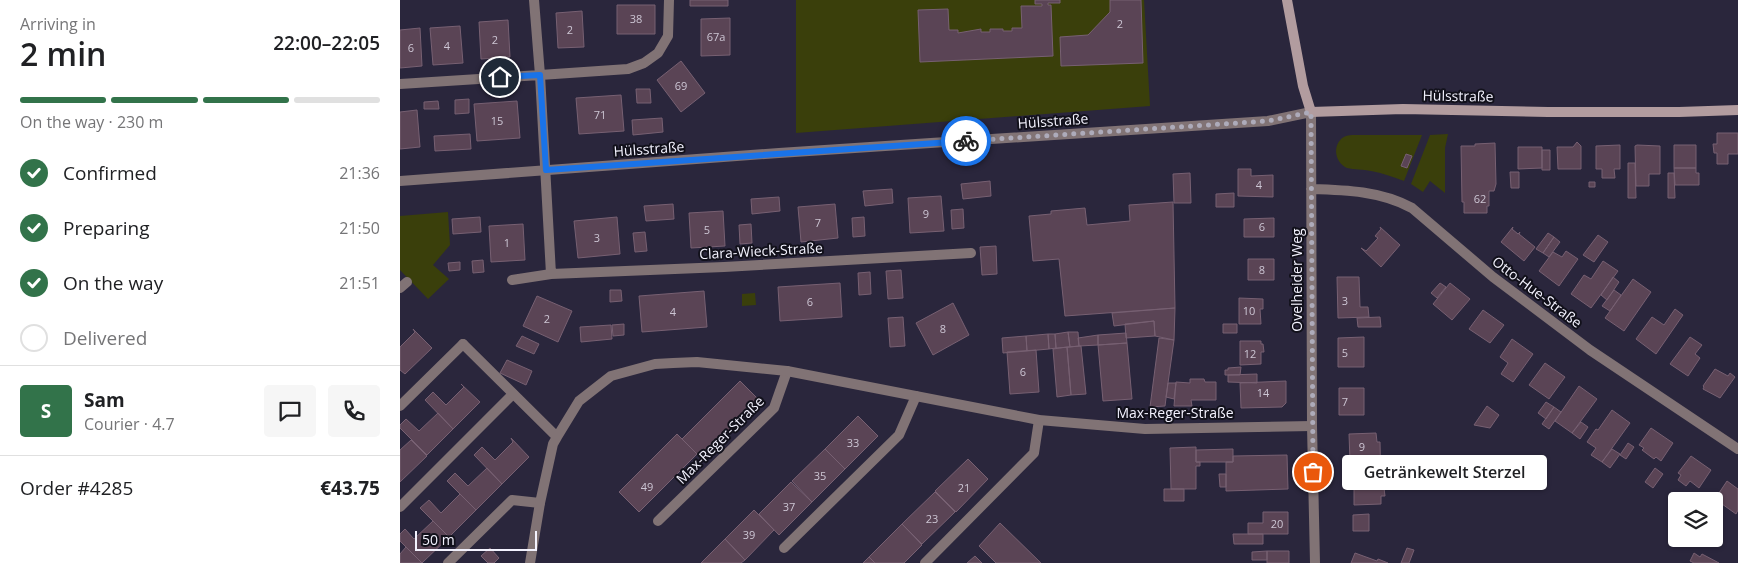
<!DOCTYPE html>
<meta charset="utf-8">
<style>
body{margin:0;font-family:"Open Sans",sans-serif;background:#f6f6f6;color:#202124;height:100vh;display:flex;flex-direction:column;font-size:19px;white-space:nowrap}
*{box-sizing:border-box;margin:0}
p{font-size:16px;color:#757577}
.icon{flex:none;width:28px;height:28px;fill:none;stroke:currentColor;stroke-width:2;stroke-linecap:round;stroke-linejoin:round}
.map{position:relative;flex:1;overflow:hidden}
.panel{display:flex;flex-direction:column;background:#fff;width:400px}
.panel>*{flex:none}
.controls{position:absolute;left:1268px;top:492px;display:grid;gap:10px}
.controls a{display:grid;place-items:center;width:55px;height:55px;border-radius:5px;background:#fff;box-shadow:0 1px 4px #0004;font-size:25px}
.scale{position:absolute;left:15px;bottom:12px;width:122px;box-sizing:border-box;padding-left:5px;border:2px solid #f3f2fe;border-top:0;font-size:14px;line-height:18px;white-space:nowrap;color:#f3f2fe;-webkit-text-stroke:4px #12111b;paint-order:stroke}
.pin{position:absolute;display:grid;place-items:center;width:42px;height:42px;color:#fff;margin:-21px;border:2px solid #fff;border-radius:50%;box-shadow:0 1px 5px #0007}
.courier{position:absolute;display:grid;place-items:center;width:50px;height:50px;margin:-25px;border:4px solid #1a73e8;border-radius:50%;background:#fff;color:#222;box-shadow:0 1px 6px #0007}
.bubble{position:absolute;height:35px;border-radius:5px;background:#fff;box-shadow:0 1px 4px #0004;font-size:16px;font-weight:600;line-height:35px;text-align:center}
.overview em{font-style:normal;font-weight:600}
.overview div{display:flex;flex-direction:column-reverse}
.overview{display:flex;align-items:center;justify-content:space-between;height:85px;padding:0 20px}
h1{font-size:32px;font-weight:600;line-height:38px}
.bar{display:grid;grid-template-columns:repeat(4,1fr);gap:8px 5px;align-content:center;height:60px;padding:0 20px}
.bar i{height:6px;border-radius:4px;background:#e0e0e0}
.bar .on{background:#32734a}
.bar p{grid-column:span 4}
.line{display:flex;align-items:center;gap:12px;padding:0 20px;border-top:1px solid #e0e0e0}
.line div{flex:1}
.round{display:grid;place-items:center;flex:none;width:52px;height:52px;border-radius:5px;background:#f6f6f6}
ol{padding:0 20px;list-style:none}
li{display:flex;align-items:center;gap:15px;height:55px}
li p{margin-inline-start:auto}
li .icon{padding:5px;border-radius:50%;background:#32734a;color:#fff;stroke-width:4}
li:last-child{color:#757577}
li i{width:28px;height:28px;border:2px solid #e0e0e0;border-radius:50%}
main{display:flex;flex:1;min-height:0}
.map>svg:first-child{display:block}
.green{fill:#3a3f0b}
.building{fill:#5a4455;stroke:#776072}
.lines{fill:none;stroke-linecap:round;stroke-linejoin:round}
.service{stroke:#817375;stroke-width:10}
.minor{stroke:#817375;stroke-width:10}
.tertiary{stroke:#817375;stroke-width:10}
.secondary{stroke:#b29c9f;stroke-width:10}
.done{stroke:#adabba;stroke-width:5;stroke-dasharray:0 9}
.route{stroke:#1a73e8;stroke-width:6}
.labels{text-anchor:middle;stroke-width:4;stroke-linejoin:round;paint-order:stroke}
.number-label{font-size:11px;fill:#cdc6d4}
.street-label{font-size:14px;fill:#f3f2fe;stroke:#12111b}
</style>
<main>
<section class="panel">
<div class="overview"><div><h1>2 min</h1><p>Arriving in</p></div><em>22:00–22:05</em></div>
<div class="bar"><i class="on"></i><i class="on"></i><i class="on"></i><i></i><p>On the way · 230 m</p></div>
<ol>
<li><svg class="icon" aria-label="check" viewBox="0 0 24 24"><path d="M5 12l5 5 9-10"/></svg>Confirmed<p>21:36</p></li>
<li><svg class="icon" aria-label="check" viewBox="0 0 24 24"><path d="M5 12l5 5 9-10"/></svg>Preparing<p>21:50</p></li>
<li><svg class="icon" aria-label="check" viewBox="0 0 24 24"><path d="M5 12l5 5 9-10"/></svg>On the way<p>21:51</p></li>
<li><i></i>Delivered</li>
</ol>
<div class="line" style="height:90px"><b class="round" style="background:#32734a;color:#fff">S</b><div><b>Sam</b><p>Courier · 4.7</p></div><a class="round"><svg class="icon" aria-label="chat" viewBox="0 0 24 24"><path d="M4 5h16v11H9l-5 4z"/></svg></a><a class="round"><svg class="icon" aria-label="phone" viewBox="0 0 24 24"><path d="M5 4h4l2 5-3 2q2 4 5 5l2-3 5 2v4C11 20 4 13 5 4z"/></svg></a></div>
<div class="line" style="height:65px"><div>Order #4285</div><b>€43.75</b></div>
</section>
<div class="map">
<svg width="1338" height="563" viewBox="0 0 1338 563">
<rect width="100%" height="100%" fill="#2a263c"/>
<path class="green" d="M396,0H744L750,106L396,133Z
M1048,134L1045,148V193L1030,181L1023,192L1011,184L1030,135Z
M956,135H1022L1004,181C993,177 982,173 971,171C963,169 954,170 947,168C936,163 932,148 941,139C945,135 951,135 956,135Z
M48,212L50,245L33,265L49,279L28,299L0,270V216Z
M355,293L356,305L342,306V294Z"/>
<path class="building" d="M290,0H328V6H290Z
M635,0H660V3H648V5H651L653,56L520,62L518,10L548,9L549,30H558V33L581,29V32H590V29H603V31H612V28H622L621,6H642V4H635Z
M710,0H741L743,63L661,66L660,37L688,35L710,12Z
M217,5H255V34H217Z
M182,11L184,47L158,48L156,13Z
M330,18V55L301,56V19Z
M108,20L110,57L81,59L79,22Z
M60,26L63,63L33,65L30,28Z
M20,28L22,66L0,68V30Z
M281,61L305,93L281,112L257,80Z
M236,89H250L251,103H237Z
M221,95L224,131L179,134L176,98Z
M69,99V113L55,114V100Z
M38,101L39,109H24V102Z
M117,101L120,138L77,141L74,104Z
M17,110L20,147L0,149V112Z
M262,118L263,132L233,135L232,120Z
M1317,133H1338V154H1328V164H1317V153H1314L1313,144H1317Z
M70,134L71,149L35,151L34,136Z
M1177,142L1181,146V169H1158L1157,147H1173Z
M1095,143L1096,184L1094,191H1089V206H1087V213H1064V202H1062L1061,146H1075V144Z
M1220,145V169H1214L1215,178H1202V169H1196V146Z
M1237,145L1260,146V174H1249V186H1236L1235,146Z
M1274,145H1296V168H1274Z
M1118,147H1142V168L1118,169Z
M1142,150H1150V170H1142Z
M1006,154L1012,156L1007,168L1001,166Z
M1228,163H1235L1236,198H1228Z
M1274,168H1296V173H1299V185H1275Z
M838,169H851V176L873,175V197L838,196Z
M1110,172H1119V188H1111Z
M790,173L791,203H774L773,174Z
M1268,173H1274L1275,198H1268Z
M590,181L591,196L563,199L561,184Z
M1189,182H1195V187H1189Z
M492,189L493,203L465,206L463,191Z
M834,193V207H816V194Z
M541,196L544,231L510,233L508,198Z
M379,197L380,211L352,214L351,199Z
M773,202L775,308L665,316L659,259L633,261L629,216L651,214V211L685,208L687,225L730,221L729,205Z
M273,204L274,219L246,221L244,206Z
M435,204L438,238L401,242L398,207Z
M563,209L564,228L552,229L551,210Z
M323,211L325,246L291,248L289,213Z
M80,217L81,232L53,234L52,219Z
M217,217L220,254L178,258L174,221Z
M464,217L465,236L453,237L452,218Z
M874,218V237H844V219Z
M123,224L125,260L91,262L89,226Z
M351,224L352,243L340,244L339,225Z
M980,227L1000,245L981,267L961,248L966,251L978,238L975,236L981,229Z
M1113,227L1112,229L1118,234L1120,232L1119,234L1135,247L1124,261L1101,242Z
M245,232L247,251L235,252L233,233Z
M1148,233L1154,237L1143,253L1136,249Z
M1198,235L1208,242L1194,262L1183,255Z
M1154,237L1160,242L1149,257L1143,253Z
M596,246L597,274L582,275L580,247Z
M1166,251L1178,259L1159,286L1139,271L1153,252L1162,257Z
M848,259H874V280H848Z
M83,260L84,272L73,273L72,261Z
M1203,261L1218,271L1191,308L1171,294L1184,275L1191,279Z
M60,262V270L49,271L48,263Z
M501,270L503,298L488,299L486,271Z
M470,272L471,294L459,295L458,273Z
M937,277H959L960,307H968L969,317L938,318Z
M1213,277L1219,282L1207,300L1201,295Z
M1233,279L1251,292L1224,331L1205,318Z
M440,283L442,317L380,321L378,287Z
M1040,283L1046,287L1037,298L1031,293Z
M1050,283L1070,299L1052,320L1033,304Z
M210,290H221L222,301L210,302Z
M1214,290L1221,295L1210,311L1202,306Z
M304,291L307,327L242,332L239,296Z
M137,296L172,311L158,342L123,326Z
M839,298L863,299V309H860L861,324H839Z
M553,303L569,335L533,355L516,323Z
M775,308L774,340L755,336L754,321L714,326L712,313Z
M1275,309L1283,315L1256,354L1236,339L1252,317L1264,325Z
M1083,310L1104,325L1090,343L1069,329Z
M503,317L505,346L490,347L488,318Z
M980,317L981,327H958L957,318Z
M754,321L755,336L726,338L725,324Z
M224,324V335L213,336L212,325Z
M823,324H837V333H823Z
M211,325L212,339L181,342L180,327Z
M13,329L32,348L5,374L0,370V347L15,332Z
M668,332H678L679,346L670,347Z
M668,332L670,347L656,348L655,334Z
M726,333L727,343L698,345V335Z
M648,334L649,349L627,351L626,336Z
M648,334H655L656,348L649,349Z
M698,335V345L679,346L678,338Z
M122,336L139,344L134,354L116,346Z
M626,336L627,351L603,353L602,338Z
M964,337V367H938V338Z
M1290,337L1302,345L1295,354L1300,358L1288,376L1270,364Z
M759,338L774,340L768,383L765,406L750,407Z
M1112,339L1133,354L1113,382L1101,374L1108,363L1100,357Z
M840,341H861V344H863L864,352H861V364L840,365Z
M727,343L732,399L703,401L698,345Z
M681,346L686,394L671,395L667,347Z
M667,347L671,395L657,397L653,349Z
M636,350L639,392L610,394L607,352Z
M107,360L132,371L126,385L100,373Z
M1145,363L1165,377L1149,399L1129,385Z
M841,367L840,375H825V370H828V368Z
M1315,369L1328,376L1330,373L1335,377L1320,398L1303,389L1304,387L1303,386Z
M857,374V383L828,382V375Z
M790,379H804L805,382H816V400H791L792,406H774L776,382L790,383Z
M340,381L360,401L302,459L282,439Z
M886,381V403L882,407L841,408L840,383Z
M768,383H776L774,399L766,397Z
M61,384L80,402L53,429L25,400L33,392L46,405L64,387Z
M1179,386L1197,399L1172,433L1155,421Z
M939,388H964V415H939Z
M1146,402L1154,407L1146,419L1138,413Z
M1087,406L1099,415L1090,428L1074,425Z
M1154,407L1161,412L1149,429L1142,424Z
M1212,410L1230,423L1202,462L1191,455L1196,448L1187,442L1196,429L1198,430Z
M38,413L53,429L27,455L0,428V425L6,419L19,431Z
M458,416L478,436L445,469L425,449Z
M1181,422L1188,427L1180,439L1172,433Z
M1251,428L1273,443L1261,461L1256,457L1254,459L1242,450L1244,448L1239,445Z
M976,433L977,442H980L981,488H984L985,496H981V504L954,505V466H955V462L950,461L949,434Z
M277,434L297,454L239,512L219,492Z
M111,438L129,457L102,484L74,455L82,447L95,460L113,442Z
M11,440L27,456L0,482V450Z
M1228,443L1234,447L1226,459L1220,455Z
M796,447V462H800V466H796V489H771L770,448Z
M425,449L445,469L412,502L392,481Z
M833,449V462H796V450Z
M1212,449L1220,454L1210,468L1202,462Z
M887,455L888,489L826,491V462H833V456Z
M1291,456L1311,470L1299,488L1290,481L1286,486L1278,480L1281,475L1278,473Z
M568,459L588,479L556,512L535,491Z
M87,468L102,484L76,510L47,481L55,473L68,486Z
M1255,468L1263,474L1253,488L1245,482Z
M819,474H826V487H820Z
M1327,481L1338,489V510L1336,514L1315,499Z
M391,482L412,502L379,535L359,514Z
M764,489H784V501H764Z
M535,492L555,512L522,544L502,524Z
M60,494L76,510L49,537L20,508L29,500L41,513Z
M354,510L374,530L345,560L325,539Z
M863,512H888V534H848V523H863Z
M969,514V531H953V515Z
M33,521L49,537L22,563L0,541V534L5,529L14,539Z
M600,523L641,563H596L579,546Z
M502,524L522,545L504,563H475L469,557Z
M833,534H863V544H834Z
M325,539L345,560L341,563H301Z
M6,547L22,563H0V554Z
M90,548L99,558L94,563H88L81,556Z
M1007,548L1014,550L1009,563H1001Z
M867,551V560H852V552Z
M867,551H889V563H867Z
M955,553L977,561L978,559L988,563H951Z
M1294,553L1300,557L1302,554L1319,563H1294L1290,561Z
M575,556L582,563H567Z
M469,557L475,563H463Z"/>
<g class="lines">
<path class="service" d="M0,406L63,344
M0,507L113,394
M258,521L374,408L387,371
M384,548L499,435L516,396
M48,563L112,500L140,503
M525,563L634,453L639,420"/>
<path class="minor" d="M134,0L140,75L228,69L244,63L258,53L268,36L269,0
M0,84L140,75L151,274L112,280
M151,274L324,267L571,253
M0,288L7,282
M63,344L157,437
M130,563L140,503L153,444L157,437L179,401L211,376L255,364L273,363L297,362L387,371L639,420L745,429L912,426"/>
<path class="tertiary" d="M0,181L379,153L868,121L911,112L912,426L915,563
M911,189C946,190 981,191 1012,208L1093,277L1190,350L1338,449"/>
<path class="secondary" d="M887,0L903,86L911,112L1003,109L1148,112H1279L1338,110"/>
</g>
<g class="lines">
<path class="done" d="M566,141L868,121L911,112L913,472"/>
<path class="route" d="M100,77L140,75L146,170L566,141"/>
</g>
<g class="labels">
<g class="number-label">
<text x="236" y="23">38</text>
<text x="720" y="28">2</text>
<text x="170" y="34">2</text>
<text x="316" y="41">67a</text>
<text x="95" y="44">2</text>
<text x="47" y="50">4</text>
<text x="11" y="52">6</text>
<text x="281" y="90">69</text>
<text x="200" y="119">71</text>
<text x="97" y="125">15</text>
<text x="859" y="189">4</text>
<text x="1080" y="203">62</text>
<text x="526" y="218">9</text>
<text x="418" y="227">7</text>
<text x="862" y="231">6</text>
<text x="307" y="234">5</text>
<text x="197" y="242">3</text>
<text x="107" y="247">1</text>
<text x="862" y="274">8</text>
<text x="945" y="305">3</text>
<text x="410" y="306">6</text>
<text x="849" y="315">10</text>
<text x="273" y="316">4</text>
<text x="147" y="323">2</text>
<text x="543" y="333">8</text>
<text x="945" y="357">5</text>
<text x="850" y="358">12</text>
<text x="623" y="376">6</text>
<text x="863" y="397">14</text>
<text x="945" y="406">7</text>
<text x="453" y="447">33</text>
<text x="962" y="451">9</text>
<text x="420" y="480">35</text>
<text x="247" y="491">49</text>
<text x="564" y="492">21</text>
<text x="389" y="511">37</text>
<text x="532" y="523">23</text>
<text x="877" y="528">20</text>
<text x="349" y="539">39</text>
</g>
<g class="street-label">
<text transform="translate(1058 96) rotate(1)" y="5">Hülsstraße</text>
<text transform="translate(653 121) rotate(-4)" y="5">Hülsstraße</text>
<text transform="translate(249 149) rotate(-4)" y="5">Hülsstraße</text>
<text transform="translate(361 251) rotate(-3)" y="5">Clara-Wieck-Straße</text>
<text transform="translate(897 280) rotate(-90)" y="5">Ovelheider Weg</text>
<text transform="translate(1137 292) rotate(37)" y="5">Otto-Hue-Straße</text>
<text x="775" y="418">Max-Reger-Straße</text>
<text transform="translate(320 440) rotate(-45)" y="5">Max-Reger-Straße</text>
</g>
</g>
</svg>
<div class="controls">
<a><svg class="icon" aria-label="layers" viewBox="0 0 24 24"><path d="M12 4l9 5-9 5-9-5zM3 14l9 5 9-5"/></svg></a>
</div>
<div class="scale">50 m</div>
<div class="pin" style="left:913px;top:472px;background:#ea580c"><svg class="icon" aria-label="bag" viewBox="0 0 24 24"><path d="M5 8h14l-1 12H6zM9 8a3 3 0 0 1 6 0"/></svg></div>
<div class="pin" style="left:100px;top:77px;background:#1f2937"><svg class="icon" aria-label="home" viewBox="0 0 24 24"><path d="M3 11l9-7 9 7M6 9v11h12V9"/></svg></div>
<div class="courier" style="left:566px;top:141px"><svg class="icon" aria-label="bike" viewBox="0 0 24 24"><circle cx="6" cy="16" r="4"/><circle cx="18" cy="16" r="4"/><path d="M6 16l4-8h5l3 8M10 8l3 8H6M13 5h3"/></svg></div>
<div class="bubble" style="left:942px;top:455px;width:205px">Getränkewelt Sterzel</div>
</div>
</main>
